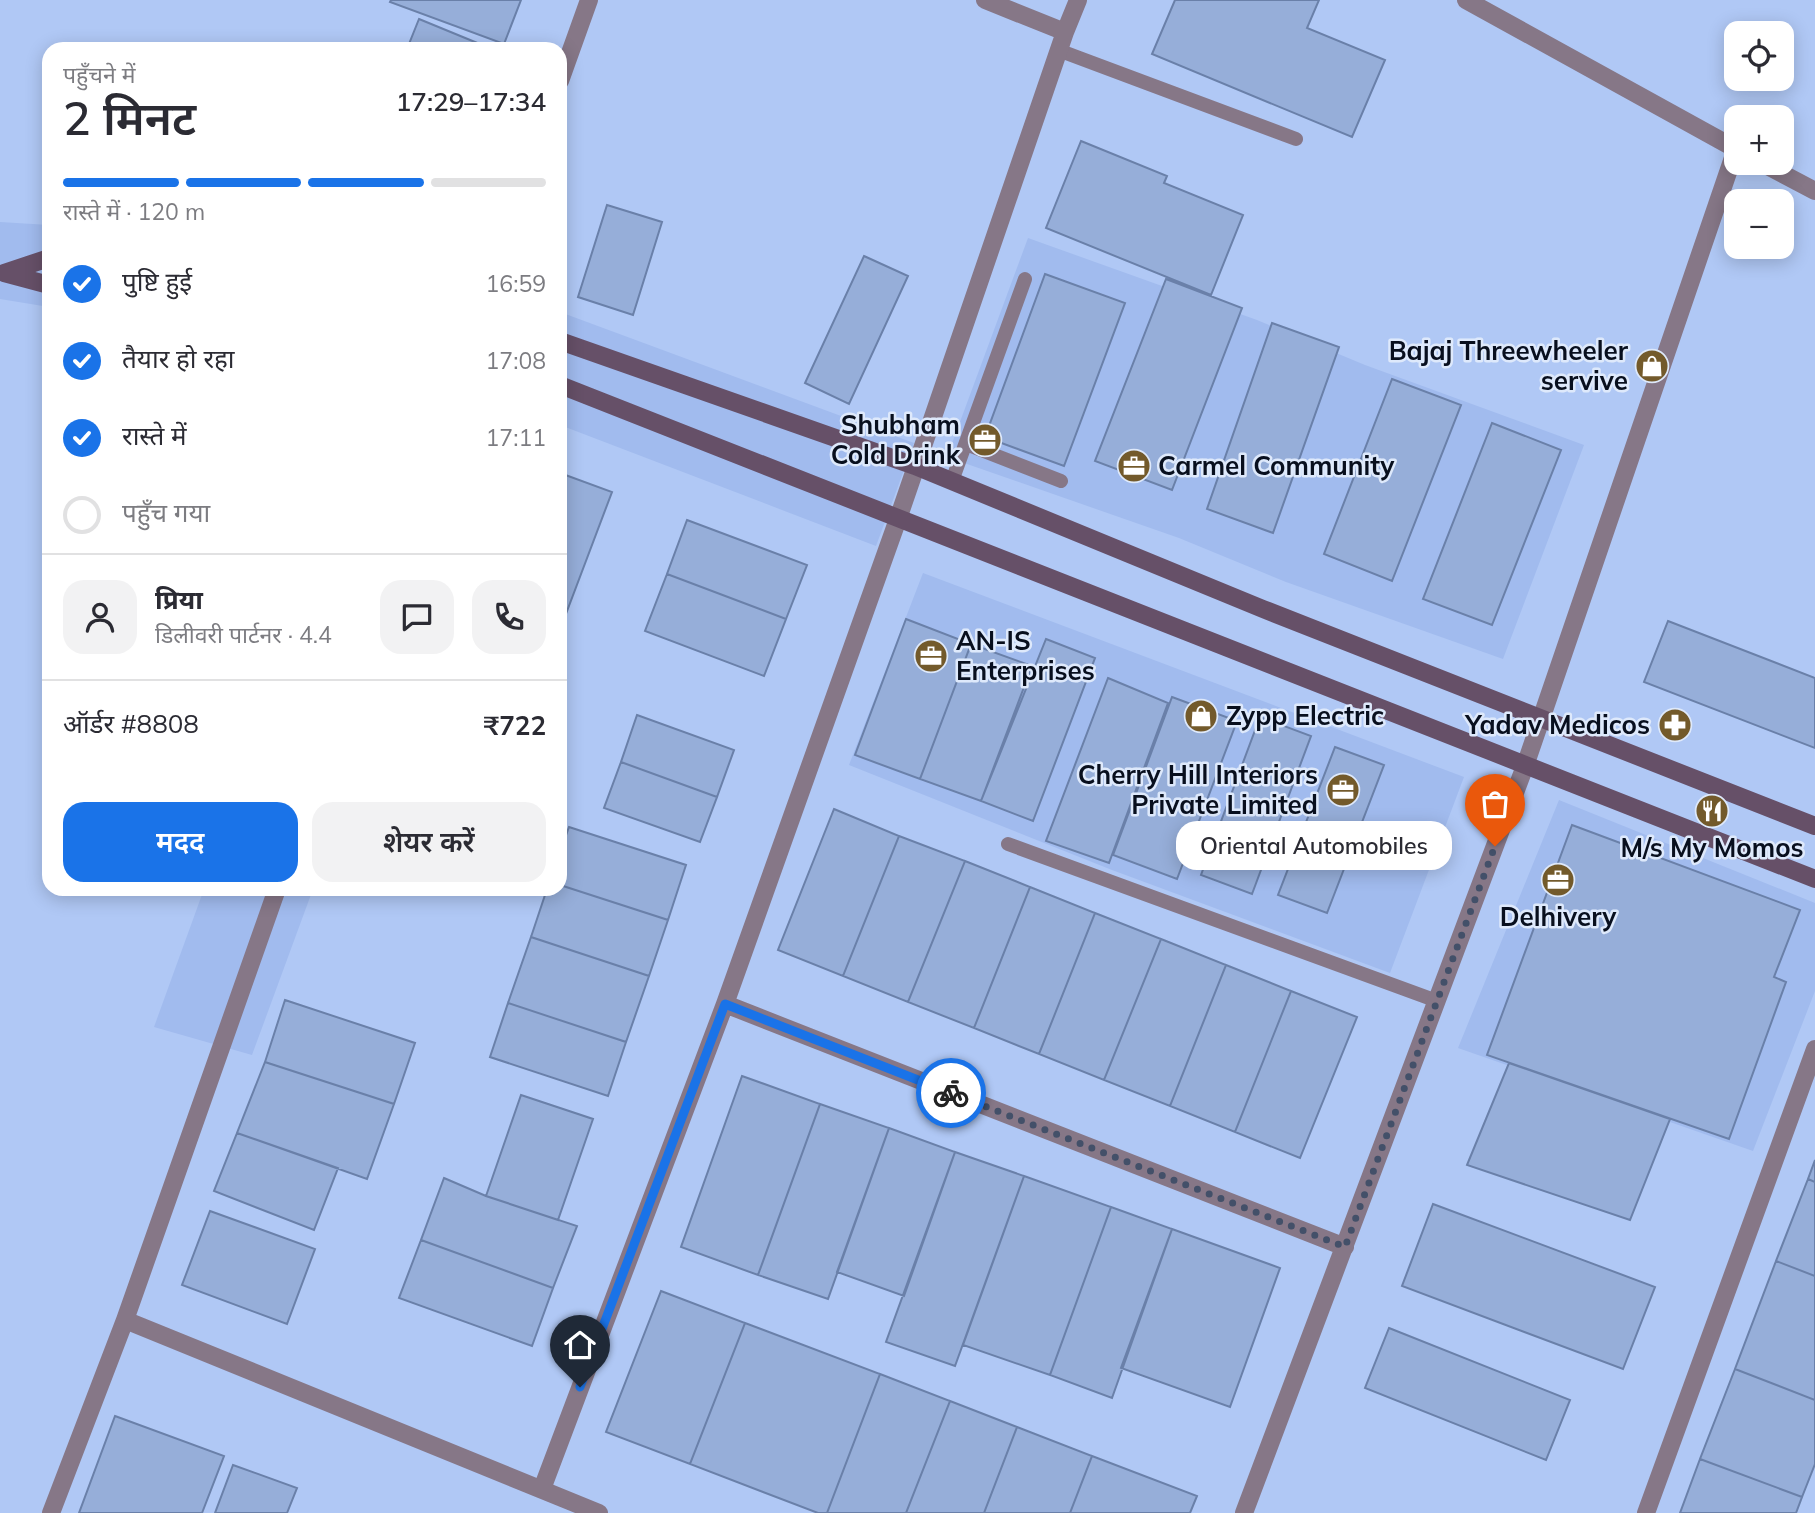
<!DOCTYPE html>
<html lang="hi">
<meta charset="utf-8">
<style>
body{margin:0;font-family:Mulish,"Noto Sans Devanagari",sans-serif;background:#f2f2f3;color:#2b2b33;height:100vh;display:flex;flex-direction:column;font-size:26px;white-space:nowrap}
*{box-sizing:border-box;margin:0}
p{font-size:23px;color:#7c7c81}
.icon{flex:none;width:38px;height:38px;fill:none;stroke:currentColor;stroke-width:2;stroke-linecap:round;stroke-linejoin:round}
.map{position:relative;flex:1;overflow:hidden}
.drawer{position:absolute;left:42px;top:42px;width:525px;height:854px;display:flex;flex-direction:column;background:#fff;border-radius:21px;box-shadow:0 4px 18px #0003}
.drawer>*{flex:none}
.tools{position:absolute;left:1724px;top:21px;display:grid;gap:14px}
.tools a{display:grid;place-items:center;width:70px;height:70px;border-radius:14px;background:#fff;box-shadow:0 4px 18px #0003;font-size:35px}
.pin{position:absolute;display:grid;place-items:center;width:60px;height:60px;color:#fff;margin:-72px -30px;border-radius:50% 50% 50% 0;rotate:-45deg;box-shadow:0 0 7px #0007}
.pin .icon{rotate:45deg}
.courier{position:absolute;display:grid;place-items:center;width:70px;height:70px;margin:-35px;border:5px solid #1a73e8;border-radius:50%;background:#fff;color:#222;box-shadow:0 2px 9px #0007}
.bubble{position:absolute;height:49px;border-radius:21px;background:#fff;box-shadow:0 4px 18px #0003;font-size:23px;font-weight:600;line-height:49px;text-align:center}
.headline em{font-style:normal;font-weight:600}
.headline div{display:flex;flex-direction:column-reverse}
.headline{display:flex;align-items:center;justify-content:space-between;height:119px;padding:0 21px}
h1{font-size:46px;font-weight:600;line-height:52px}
.bar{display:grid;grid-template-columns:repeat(4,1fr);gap:10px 7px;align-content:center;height:84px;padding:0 21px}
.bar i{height:9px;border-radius:5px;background:#e1e1e2}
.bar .on{background:#1a73e8}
.bar p{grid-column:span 4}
.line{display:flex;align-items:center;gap:18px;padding:0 21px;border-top:2px solid #e1e1e2}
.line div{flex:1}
.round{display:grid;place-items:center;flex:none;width:74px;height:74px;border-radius:21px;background:#f2f2f3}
ol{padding:0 21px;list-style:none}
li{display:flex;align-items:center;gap:21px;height:77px}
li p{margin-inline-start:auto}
li .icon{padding:7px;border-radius:50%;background:#1a73e8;color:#fff;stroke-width:4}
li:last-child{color:#7c7c81}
li i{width:38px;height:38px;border:4px solid #e1e1e2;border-radius:50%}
.primary-button{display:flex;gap:14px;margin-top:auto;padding:14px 21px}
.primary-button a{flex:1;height:80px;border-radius:21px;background:#1a73e8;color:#fff;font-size:28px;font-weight:600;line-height:80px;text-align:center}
.primary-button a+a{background:#f2f2f3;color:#2b2b33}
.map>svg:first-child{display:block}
.built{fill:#a1bbee}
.building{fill:#96aed9;stroke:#6a80a9;stroke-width:2}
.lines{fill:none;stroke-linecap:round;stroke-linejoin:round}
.lane{stroke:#867787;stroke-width:14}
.street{stroke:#867787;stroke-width:18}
.secondary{stroke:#665068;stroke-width:18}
.done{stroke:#435069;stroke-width:7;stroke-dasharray:0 12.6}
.route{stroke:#1a73e8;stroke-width:9}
.labels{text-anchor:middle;stroke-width:5;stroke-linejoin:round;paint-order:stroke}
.poi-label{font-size:26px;font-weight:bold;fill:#080f1e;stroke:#dee9fb;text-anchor:end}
</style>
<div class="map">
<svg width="1815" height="1513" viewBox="0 0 1815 1513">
<rect width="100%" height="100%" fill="#b0c8f5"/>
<path class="built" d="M0,222L49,225V307L0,299Z
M1028,238L1257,320L1365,365L1584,445L1503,659L1286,582L1179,538L947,457Z
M560,312L914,443L876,546L560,425Z
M923,573L1464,777L1390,973L1112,870L849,765Z
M1559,800L1815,903V991L1753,1151L1458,1048Z
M204,889H313L252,1055L154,1027Z"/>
<path class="building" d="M391,0H521L504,44L390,2Z
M1175,0H1319L1307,28L1385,60L1352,137L1152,54Z
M419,19L492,49H407Z
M1081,141L1167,176L1164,183L1243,215L1211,295L1046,228Z
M607,205L662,222L633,315L578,297Z
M864,256L908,276L849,404L805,383Z
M1045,274L1125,303L1064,466L985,437Z
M1166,279L1242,308L1172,490L1095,461Z
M1272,323L1339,347L1273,533L1207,509Z
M1392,379L1461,405L1392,581L1324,554Z
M1492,423L1561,450L1492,625L1423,599Z
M560,473L612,492L561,627H560Z
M687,520L807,565L786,619L667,574Z
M667,574L786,619L764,676L645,631Z
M906,619L971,644L920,779L855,755Z
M1668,621L1815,678V748L1644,682Z
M1046,639L1095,658L1033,821L981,801Z
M971,644L1032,666L981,801L920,779Z
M1108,678L1168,703L1109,863L1046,841Z
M1172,697L1237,721L1177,879L1113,855Z
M637,715L734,750L717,797L621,762Z
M1260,717L1311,736L1252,894L1201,875Z
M1335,747L1384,765L1327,913L1278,895Z
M621,762L717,797L700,842L604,808Z
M834,809L899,836L843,976L778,950Z
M1572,825L1800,910L1774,977L1786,982L1729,1139L1487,1055Z
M569,827L686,865L668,920L560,885V852Z
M899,836L965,861L908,1002L843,976Z
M965,861L1030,887L974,1028L908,1002Z
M560,885L668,920L649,976L531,937L547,889H560Z
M1030,887L1095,913L1039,1054L974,1028Z
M1095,913L1161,939L1104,1080L1039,1054Z
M531,937L649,976L626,1042L508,1003Z
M1161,939L1226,965L1170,1106L1104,1080Z
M1226,965L1291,991L1235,1132L1170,1106Z
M1291,991L1357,1017L1300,1158L1235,1132Z
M285,1000L415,1043L394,1104L265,1062Z
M508,1003L626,1042L608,1096L490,1057Z
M265,1062L394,1104L367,1179L237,1133Z
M1509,1063L1670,1119L1630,1220L1467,1165Z
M742,1076L820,1104L758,1275L681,1247Z
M521,1095L593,1119L558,1220L486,1196Z
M820,1104L889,1128L828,1299L758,1275Z
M889,1128L955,1152L904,1296L837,1272Z
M237,1133L338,1168L314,1230L214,1191Z
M955,1152L1024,1176L955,1366L886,1342Z
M1815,1160V1182L1808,1179Z
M1024,1176L1111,1207L1050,1375L963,1345Z
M444,1178L486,1196L577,1226L553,1288L421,1240Z
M1808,1179L1815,1182V1276L1776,1261Z
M1433,1204L1655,1287L1623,1369L1402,1286Z
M1111,1207L1172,1229L1112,1398L1050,1375Z
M210,1211L315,1249L287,1324L182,1285Z
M1172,1229L1280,1268L1230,1407L1121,1368Z
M421,1240L553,1288L532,1346L399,1298Z
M1776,1261L1815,1276V1400L1735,1369Z
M661,1291L745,1323L690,1464L606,1432Z
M745,1323L880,1374L827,1513H818L690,1464Z
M1389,1328L1570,1400L1546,1460L1365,1388Z
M1735,1369L1815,1400V1464L1802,1497L1700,1459Z
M880,1374L950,1401L906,1513H827Z
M950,1401L1017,1427L984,1513H906Z
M115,1416L224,1456L202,1513H79Z
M1017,1427L1092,1456L1070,1513H984Z
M1092,1456L1197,1496L1190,1513H1070Z
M1700,1459L1802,1497L1796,1513H1680Z
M233,1465L297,1488L287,1513H215Z"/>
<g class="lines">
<path class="lane" d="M1058,50L1296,139
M966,444L1061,481
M952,481L1025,279
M1008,844L1437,1001"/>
<path class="street" d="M985,0L1065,32
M1466,0L1736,149
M560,81L589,0
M1762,163L1815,191
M725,1004L1345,1247
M125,1320L599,1513
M542,1489L725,1004L898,519L1065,32L1078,0
M51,1513L125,1320L277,889
M1244,1513L1525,766L1736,149
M1646,1513L1815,1049"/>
<path class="secondary" d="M4,273L49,258
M4,273L49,285
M560,341L915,466L1263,609L1815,826
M560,385L1815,879"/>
</g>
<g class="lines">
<path class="done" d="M951,1093L1345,1247L1495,846"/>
<path class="route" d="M580,1387L725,1004L951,1093"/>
</g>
<defs>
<symbol id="shop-disc" viewBox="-11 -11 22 22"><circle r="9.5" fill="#735a2b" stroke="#dee9fb"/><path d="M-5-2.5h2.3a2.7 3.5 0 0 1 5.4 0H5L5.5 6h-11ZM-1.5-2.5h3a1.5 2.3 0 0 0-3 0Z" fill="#fff"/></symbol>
<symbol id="office-disc" viewBox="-11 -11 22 22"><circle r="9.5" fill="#735a2b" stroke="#dee9fb"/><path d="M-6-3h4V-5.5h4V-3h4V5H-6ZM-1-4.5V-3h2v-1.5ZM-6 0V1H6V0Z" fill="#fff"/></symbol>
<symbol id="pharmacy-disc" viewBox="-11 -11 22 22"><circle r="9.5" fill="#735a2b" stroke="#dee9fb"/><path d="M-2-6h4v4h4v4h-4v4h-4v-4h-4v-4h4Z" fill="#fff"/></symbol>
<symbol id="restaurant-disc" viewBox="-11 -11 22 22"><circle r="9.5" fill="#735a2b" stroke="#dee9fb"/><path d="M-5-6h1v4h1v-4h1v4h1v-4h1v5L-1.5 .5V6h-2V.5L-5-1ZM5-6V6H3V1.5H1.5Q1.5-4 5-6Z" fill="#fff"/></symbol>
</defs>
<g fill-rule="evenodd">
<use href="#shop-disc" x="1633" y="347" width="38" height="38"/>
<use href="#office-disc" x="966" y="421" width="38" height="38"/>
<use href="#office-disc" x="1115" y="447" width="38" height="38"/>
<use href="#office-disc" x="912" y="637" width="38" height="38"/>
<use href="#shop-disc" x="1182" y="697" width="38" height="38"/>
<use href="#pharmacy-disc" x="1656" y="706" width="38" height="38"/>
<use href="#office-disc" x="1324" y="771" width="38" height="38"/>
<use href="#restaurant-disc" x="1693" y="792" width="38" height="38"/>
<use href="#office-disc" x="1539" y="861" width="38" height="38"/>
</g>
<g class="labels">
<g class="poi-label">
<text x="1628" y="360">Bajaj Threewheeler<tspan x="1628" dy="30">servive</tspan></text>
<text x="960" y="434">Shubham<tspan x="960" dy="30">Cold Drink</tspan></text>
<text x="1158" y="475" text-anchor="start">Carmel Community</text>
<text x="956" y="650" text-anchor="start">AN-IS<tspan x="956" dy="30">Enterprises</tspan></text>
<text x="1226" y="725" text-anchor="start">Zypp Electric</text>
<text x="1650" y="734">Yadav Medicos</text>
<text x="1318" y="784">Cherry Hill Interiors<tspan x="1318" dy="30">Private Limited</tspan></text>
<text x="1712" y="857" text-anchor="middle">M/s My Momos</text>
<text x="1558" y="926" text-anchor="middle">Delhivery</text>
</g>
</g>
</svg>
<div class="tools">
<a><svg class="icon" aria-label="locate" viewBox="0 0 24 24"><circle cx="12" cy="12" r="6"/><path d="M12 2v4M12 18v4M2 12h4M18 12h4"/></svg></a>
<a>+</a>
<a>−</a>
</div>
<div class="pin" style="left:1495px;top:846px;background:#ea580c"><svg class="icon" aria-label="bag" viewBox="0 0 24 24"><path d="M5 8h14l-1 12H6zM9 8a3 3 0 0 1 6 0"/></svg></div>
<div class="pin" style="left:580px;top:1387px;background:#1f2937"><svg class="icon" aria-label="home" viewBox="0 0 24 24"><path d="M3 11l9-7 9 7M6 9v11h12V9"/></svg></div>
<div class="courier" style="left:951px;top:1093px"><svg class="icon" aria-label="bike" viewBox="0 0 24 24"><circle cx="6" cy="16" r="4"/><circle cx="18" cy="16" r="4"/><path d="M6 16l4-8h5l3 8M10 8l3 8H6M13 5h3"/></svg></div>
<div class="bubble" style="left:1176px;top:821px;width:276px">Oriental Automobiles</div>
<section class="drawer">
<div class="headline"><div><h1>2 मिनट</h1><p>पहुँचने में</p></div><em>17:29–17:34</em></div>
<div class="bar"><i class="on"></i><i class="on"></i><i class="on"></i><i></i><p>रास्ते में · 120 m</p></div>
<ol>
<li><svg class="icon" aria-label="check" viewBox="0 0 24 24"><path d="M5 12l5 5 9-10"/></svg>पुष्टि हुई<p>16:59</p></li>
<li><svg class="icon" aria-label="check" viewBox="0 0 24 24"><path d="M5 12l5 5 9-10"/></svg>तैयार हो रहा<p>17:08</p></li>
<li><svg class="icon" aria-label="check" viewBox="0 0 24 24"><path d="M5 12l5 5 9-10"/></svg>रास्ते में<p>17:11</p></li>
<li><i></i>पहुँच गया</li>
</ol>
<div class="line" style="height:126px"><a class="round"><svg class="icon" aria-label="person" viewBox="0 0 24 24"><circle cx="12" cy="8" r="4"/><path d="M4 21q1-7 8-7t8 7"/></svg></a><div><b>प्रिया</b><p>डिलीवरी पार्टनर · 4.4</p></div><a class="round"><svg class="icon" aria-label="chat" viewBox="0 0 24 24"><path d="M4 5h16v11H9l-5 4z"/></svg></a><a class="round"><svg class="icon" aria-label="phone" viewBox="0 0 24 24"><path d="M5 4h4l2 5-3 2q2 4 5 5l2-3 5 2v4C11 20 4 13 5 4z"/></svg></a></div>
<div class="line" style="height:91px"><div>ऑर्डर #8808</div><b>₹722</b></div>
<div class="primary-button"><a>मदद</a><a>शेयर करें</a></div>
</section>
</div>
